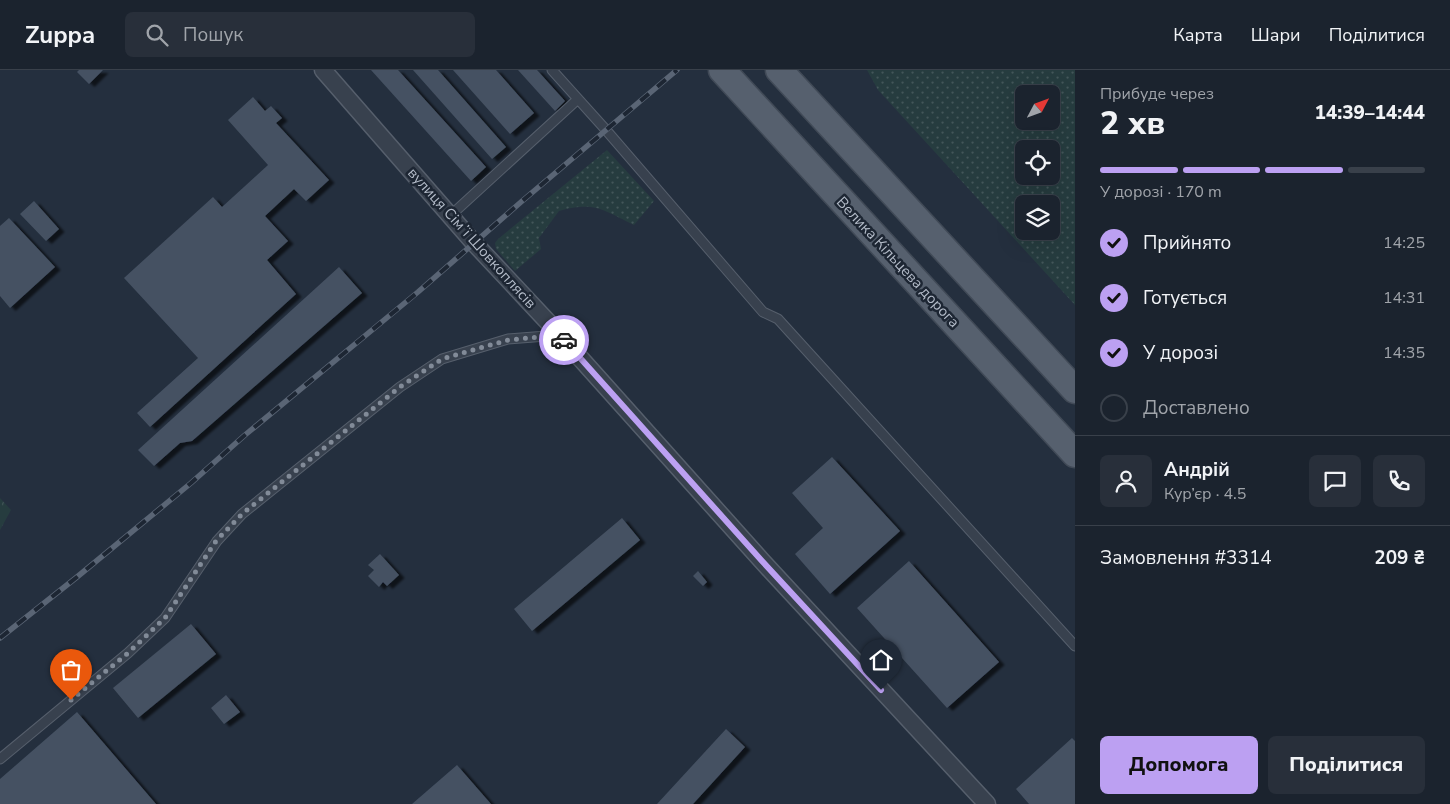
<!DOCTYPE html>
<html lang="uk">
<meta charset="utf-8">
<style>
body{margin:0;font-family:"Nunito Sans",sans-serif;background:#282f3a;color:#f1f3f6;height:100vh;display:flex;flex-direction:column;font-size:19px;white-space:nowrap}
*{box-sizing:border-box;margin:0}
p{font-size:16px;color:#a0a4aa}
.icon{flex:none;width:28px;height:28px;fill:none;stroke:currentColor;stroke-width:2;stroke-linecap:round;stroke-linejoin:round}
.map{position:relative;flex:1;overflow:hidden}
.sheet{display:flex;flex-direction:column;background:#1b232e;width:375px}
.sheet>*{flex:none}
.needle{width:32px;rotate:49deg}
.controls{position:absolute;left:1015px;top:15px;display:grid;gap:10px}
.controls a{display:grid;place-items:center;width:45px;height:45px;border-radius:8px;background:#1b232e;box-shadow:0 5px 20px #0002,0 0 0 1px #39404a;font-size:25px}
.pin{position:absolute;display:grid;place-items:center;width:42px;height:42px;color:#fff;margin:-51px -21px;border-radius:50% 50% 50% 0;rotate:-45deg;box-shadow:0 0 5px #0007}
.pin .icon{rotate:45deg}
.courier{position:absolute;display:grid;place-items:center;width:50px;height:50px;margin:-25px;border:4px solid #bca0f2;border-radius:50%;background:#fff;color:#222;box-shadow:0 1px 6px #0007}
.head em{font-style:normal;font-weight:800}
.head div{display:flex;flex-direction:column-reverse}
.head{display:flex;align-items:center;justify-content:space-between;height:85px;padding:0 25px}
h1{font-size:32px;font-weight:800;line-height:38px}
.bar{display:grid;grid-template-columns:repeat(4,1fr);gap:8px 5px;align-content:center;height:60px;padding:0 25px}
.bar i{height:6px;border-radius:4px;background:#39404a}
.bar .selected{background:#bca0f2}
.bar p{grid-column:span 4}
.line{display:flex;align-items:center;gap:12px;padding:0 25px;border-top:1px solid #39404a}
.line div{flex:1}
.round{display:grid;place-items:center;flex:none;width:52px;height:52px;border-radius:8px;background:#282f3a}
ol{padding:0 25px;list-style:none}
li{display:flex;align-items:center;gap:15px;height:55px}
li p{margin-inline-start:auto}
li .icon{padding:5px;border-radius:50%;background:#bca0f2;color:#111;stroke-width:4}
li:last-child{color:#a0a4aa}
li i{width:28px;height:28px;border:2px solid #39404a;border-radius:50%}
.action{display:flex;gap:10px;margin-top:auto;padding:10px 25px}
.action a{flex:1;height:58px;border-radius:8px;background:#bca0f2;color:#111;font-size:20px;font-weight:800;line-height:58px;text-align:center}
.action a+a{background:#282f3a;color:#f1f3f6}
header{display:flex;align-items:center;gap:30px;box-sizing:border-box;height:70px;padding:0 25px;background:#1b232e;border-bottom:1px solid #39404a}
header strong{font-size:24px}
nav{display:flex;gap:28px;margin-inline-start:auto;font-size:18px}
.search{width:350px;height:45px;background:#282f3a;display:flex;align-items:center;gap:12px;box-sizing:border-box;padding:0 18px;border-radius:8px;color:#a0a4aa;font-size:19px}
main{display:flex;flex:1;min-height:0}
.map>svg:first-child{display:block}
.grass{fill:url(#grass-dots);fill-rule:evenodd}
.forest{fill:url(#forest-crowns)}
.building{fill:#455162;filter:url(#shadow)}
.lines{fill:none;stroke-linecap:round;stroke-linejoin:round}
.lane-casing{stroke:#565f6c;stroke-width:11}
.street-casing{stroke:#565f6c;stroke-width:19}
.primary-casing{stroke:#414a57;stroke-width:29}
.lane{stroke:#38414e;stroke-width:9}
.street{stroke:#38414e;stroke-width:16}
.primary{stroke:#56606e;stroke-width:26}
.rail-casing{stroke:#5a6575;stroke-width:5.5}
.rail{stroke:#1d2633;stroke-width:4;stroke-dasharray:11;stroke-linecap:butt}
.done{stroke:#828b98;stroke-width:5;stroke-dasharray:0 9}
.route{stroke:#bca0f2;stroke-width:6}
.labels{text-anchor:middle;stroke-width:5;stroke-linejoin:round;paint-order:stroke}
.street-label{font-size:15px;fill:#b4bcc9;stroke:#1d2633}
</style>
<header>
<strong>Zuppa</strong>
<div class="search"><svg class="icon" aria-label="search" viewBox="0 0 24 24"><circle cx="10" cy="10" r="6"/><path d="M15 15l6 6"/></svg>Пошук</div>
<nav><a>Карта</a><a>Шари</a><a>Поділитися</a></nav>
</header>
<main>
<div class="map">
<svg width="1075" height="734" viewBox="0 0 1075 734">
<defs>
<pattern id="grass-dots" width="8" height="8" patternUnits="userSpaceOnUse" patternTransform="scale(1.25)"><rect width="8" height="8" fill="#263c3f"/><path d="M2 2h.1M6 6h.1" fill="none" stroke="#435659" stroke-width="1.8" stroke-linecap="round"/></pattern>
<pattern id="forest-crowns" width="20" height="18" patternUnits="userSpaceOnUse" patternTransform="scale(1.25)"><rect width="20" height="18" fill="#263c3f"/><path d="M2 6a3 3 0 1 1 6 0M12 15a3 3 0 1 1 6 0" fill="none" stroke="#435659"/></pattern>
<filter id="shadow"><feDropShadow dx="5.5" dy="3" stdDeviation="1" flood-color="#0009"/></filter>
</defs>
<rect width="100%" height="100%" fill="#242f3e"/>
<path class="grass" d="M867,0H1075V235L878,20ZM1024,24H1051V51H1024ZM1024,79H1051V106H1024ZM1024,134H1051V161H1024Z
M607,80L654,131L634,155C603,140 595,131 559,141L539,168L541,179L515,201L496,179L495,173L498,169Z"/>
<path class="forest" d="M0,428L11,440L0,460Z"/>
<path class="building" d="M79,0H103L89,14L77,2Z
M371,0H398L486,97L471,111Z
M413,0H438L506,77L492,89Z
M453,0H496L534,43L510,64Z
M518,0H537L565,31L555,41Z
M253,27L265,41L271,36L282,48L276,53L329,110L306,131L294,119L265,146L288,171L267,190L296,224L150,357L137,343L198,288L124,208L213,127L222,137L268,95L228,50Z
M34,131L59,159L46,171L20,144Z
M9,148L55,197L10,238L0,226V156Z
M339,197L362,223L192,371L180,373L154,396L138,380Z
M832,387L900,461L830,524L795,484L823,458L792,423Z
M622,448L640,470L532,561L514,539Z
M380,484L399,505L387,516L383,512L379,517L368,506L374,500L368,495Z
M909,491L999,592L947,638L857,538Z
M698,501L707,512L703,516L693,506Z
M191,554L216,584L138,648L113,618Z
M226,625L240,642L224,654L211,638Z
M77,642L156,734H0V709Z
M726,659L745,677L693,734H657Z
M1072,668L1075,671V734H1029L1016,719Z
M457,695L491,734H412Z"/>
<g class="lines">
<defs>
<path id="lane" d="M552,0L606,60L763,242L778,249L1075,576
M450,146L578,29
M0,689L128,583L165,548L217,471L242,444L400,317L442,289L508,269L559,265"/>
<path id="street" d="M323,0L474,173L547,251L762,491L987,734"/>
<path id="primary" d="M722,0L1075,384
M779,0L1075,320"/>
</defs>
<use href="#lane" class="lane-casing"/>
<use href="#street" class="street-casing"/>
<use href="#primary" class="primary-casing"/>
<use href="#lane" class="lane"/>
<use href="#street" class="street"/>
<use href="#primary" class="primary"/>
<defs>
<path id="rail" d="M0,568L77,507L191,413L245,365L418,222L521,132L677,0"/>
</defs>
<use href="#rail" class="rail-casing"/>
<use href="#rail" class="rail"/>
</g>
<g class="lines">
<path class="done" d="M71,630L128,583L165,548L216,471L242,444L400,317L442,289L508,270L559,265L564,270"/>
<path class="route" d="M564,270L762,491L881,620"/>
</g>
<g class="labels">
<g class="street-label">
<text transform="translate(472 168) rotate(48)" y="5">вулиця Сімʼї Шовкоплясів</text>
<text transform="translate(898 192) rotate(47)" y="5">Велика Кільцева дорога</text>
</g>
</g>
</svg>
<div class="controls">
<a><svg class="needle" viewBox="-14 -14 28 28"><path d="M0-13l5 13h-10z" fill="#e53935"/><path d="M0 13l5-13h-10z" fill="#a0a4aa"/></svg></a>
<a><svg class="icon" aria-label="locate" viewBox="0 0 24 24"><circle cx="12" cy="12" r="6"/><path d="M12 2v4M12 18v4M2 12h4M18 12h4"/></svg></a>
<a><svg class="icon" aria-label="layers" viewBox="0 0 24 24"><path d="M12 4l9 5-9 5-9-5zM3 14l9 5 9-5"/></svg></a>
</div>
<div class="pin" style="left:71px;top:630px;background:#ea580c"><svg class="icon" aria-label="bag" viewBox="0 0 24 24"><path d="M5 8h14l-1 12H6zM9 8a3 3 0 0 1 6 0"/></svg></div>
<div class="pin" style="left:881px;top:620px;background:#1f2937"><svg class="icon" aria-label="home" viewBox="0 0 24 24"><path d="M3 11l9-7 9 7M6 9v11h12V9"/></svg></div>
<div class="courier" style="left:564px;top:270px"><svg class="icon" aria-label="car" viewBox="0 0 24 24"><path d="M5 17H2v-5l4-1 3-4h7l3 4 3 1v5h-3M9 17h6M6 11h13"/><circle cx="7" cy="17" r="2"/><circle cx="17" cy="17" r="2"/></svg></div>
</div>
<section class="sheet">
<div class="head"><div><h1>2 хв</h1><p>Прибуде через</p></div><em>14:39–14:44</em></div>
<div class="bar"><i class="selected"></i><i class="selected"></i><i class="selected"></i><i></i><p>У дорозі · 170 m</p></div>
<ol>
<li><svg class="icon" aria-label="check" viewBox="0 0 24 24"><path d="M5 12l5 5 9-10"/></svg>Прийнято<p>14:25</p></li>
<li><svg class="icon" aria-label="check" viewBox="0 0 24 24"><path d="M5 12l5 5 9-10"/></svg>Готується<p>14:31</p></li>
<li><svg class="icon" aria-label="check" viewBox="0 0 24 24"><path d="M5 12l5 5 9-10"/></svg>У дорозі<p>14:35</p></li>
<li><i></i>Доставлено</li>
</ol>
<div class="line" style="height:90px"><a class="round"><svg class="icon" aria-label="person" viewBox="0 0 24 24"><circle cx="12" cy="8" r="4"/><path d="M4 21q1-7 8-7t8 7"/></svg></a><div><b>Андрій</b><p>Кур’єр · 4.5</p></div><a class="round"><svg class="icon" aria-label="chat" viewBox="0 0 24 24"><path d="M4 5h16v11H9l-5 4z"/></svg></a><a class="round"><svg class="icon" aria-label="phone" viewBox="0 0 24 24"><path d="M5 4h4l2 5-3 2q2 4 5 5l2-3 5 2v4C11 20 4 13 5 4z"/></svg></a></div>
<div class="line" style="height:65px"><div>Замовлення #3314</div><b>209 ₴</b></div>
<div class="action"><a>Допомога</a><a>Поділитися</a></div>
</section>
</main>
